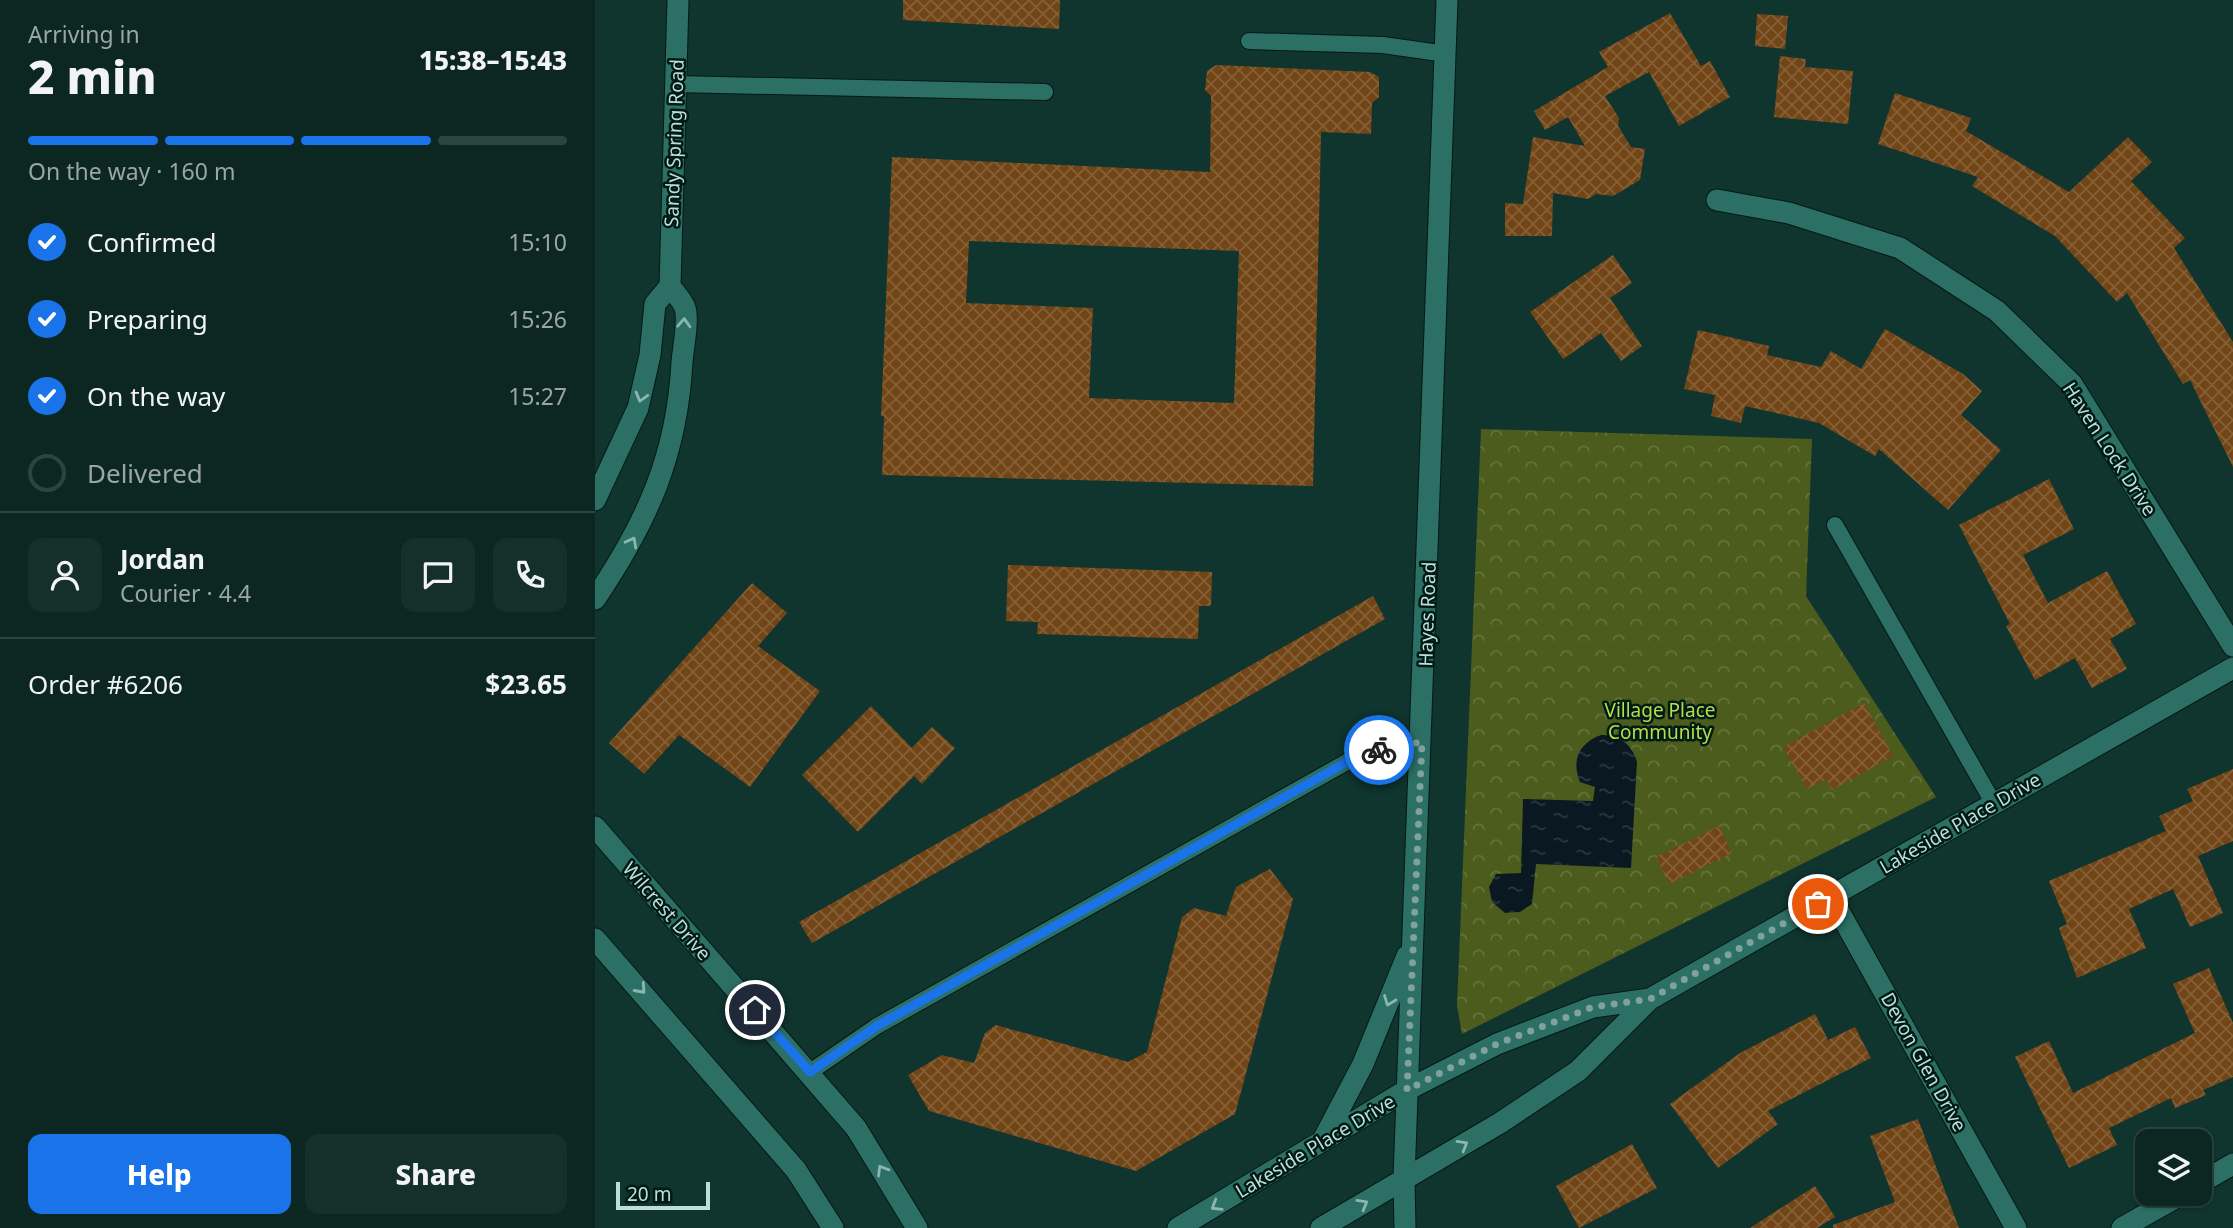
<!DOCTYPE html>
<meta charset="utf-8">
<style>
body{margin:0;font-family:"Noto Sans",sans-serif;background:#152f2a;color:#f1f3f6;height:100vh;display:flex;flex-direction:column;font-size:26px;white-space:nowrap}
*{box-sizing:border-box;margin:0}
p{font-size:23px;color:#9aa5a5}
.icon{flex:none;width:38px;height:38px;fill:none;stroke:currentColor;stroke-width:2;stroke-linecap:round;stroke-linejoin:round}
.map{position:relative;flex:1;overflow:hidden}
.details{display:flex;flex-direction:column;background:#0c2722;width:595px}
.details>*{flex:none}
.fabs{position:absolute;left:1540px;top:1129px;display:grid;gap:14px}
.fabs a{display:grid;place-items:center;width:77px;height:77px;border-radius:14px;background:#0c2722;box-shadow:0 2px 5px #0004,0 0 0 2px #2c4440;font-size:35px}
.scale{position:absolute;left:21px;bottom:18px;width:94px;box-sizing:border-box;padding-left:7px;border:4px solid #beded8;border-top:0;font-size:19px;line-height:24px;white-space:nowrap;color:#beded8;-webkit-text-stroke:5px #001a16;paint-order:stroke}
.pin{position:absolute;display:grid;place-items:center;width:60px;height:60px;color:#fff;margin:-30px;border:4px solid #fff;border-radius:50%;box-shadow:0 2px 7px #0007}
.courier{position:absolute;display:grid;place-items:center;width:70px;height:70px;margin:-35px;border:5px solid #1a73e8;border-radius:50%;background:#fff;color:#222;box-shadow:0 2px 9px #0007}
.overview em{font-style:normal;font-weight:800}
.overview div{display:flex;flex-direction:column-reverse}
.overview{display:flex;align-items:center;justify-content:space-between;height:119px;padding:0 28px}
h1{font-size:46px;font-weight:800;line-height:52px}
.bar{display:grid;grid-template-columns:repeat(4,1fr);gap:10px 7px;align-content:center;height:84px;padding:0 28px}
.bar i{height:9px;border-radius:5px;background:#2c4440}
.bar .on{background:#1a73e8}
.bar p{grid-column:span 4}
.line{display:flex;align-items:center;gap:18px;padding:0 28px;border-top:2px solid #2c4440}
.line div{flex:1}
.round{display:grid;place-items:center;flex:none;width:74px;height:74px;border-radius:14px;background:#152f2a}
ol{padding:0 28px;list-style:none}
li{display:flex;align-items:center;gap:21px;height:77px}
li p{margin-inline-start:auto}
li .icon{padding:7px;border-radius:50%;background:#1a73e8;color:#fff;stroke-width:4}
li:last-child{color:#9aa5a5}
li i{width:38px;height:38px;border:4px solid #2c4440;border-radius:50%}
.button{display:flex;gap:14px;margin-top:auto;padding:14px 28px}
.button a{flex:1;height:80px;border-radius:14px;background:#1a73e8;color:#fff;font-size:28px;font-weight:800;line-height:80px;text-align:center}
.button a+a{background:#152f2a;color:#f1f3f6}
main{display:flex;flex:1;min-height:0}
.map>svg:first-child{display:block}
.park{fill:url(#park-crowns)}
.water{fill:url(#water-ripples)}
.building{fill:url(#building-cross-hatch);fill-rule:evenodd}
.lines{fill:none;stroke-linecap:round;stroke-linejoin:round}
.service-casing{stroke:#051916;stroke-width:18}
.minor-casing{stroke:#051916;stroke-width:23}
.tertiary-casing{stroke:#051916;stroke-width:23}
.secondary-casing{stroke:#051916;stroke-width:23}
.service{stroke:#2c6f65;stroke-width:16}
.minor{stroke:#2c6f65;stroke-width:21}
.tertiary{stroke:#2c6f65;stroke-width:21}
.secondary{stroke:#2c6f65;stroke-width:21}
.oneway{stroke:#8bb7b0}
.done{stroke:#81a29c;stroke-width:7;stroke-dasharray:0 12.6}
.route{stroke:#1a73e8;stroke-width:9}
.labels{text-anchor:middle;stroke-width:5;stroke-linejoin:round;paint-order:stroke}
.street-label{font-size:19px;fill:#beded8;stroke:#001a16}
.park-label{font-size:19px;fill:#b9dd49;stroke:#001a16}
</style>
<main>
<section class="details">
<div class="overview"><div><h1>2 min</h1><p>Arriving in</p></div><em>15:38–15:43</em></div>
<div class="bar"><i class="on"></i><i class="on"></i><i class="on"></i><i></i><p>On the way · 160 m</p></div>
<ol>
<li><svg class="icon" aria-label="check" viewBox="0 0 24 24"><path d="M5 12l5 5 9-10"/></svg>Confirmed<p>15:10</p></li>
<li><svg class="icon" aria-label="check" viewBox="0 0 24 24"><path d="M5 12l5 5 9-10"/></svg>Preparing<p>15:26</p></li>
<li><svg class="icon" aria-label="check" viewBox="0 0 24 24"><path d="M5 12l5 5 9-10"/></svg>On the way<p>15:27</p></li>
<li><i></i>Delivered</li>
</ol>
<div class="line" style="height:126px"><a class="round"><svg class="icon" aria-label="person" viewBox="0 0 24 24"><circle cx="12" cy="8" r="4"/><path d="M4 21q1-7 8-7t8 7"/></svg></a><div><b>Jordan</b><p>Courier · 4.4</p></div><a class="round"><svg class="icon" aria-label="chat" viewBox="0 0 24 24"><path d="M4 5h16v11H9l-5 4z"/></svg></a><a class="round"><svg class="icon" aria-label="phone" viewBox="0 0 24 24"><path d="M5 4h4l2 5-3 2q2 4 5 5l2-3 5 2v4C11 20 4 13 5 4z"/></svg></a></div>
<div class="line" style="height:91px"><div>Order #6206</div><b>$23.65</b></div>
<div class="button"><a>Help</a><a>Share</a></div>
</section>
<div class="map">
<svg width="1638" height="1228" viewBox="0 0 1638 1228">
<defs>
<pattern id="park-crowns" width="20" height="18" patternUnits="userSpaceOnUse" patternTransform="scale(1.75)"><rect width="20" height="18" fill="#4c5c1c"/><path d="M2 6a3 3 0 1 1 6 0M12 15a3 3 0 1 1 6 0" fill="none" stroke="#64733c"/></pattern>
<pattern id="water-ripples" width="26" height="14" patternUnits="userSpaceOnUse" patternTransform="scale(1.75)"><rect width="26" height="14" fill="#0a1822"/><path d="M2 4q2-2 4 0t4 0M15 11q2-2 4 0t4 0" fill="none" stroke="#2c3941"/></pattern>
<pattern id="building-cross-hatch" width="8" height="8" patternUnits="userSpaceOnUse" patternTransform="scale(1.75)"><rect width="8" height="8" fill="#724516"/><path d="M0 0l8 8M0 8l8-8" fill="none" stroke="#845f37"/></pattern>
</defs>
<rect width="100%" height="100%" fill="#10342e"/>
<path class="park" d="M886,429L1217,439L1211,596L1341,797L867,1034L862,1006Z"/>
<path class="water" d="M1006,735C1024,735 1037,744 1042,762L1036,868L941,864L937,904L925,912L910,913L897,902L894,887L901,874L926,873L928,799L998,801L1000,787L985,782C976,760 984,743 1006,735Z"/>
<path class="building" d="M308,0H465L464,29L308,20Z
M1075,13L1106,66L1115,61L1135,97L1084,126L1054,72L1010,96L1024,118L1023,126L1036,147L1050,149L1045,180L1018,196L1001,194L993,199L958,193L957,236H910V203L928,204L938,137L990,146L973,117L950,130L939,111L1013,67L1004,52Z
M1162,14L1193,16L1190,49L1160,46Z
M1185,56L1211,59L1210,67L1258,71L1253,124L1179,117Z
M621,65L775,72L784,77V97L777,103L776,134L726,132L718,486L287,475L289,416H286L297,157L615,172L616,96L610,90L612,71ZM374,241L644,251L639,403L494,398L498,308L371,303Z
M1300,93L1376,118L1371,131L1474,192L1533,137L1557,162L1536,181L1590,238L1579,248L1638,342V467L1595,380L1588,384L1532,293L1522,302L1460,236L1377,186L1383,177L1283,144Z
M1018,255L1037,283L1015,298L1047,346L1026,361L1006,333L968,359L935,312Z
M1290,329L1368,374L1387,391L1366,415L1406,450L1353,510L1284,449L1280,456L1224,423L1150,406L1146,423L1116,416L1120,395L1089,389L1103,330L1174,346L1172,355L1226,367L1236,351L1266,369Z
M1454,479L1479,529L1428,555L1453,603L1512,571L1541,624L1515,639L1532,669L1497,688L1480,658L1440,680L1411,626L1415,624L1364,525Z
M413,565L617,572L616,606H604L603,639L442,634L443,622L411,621Z
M157,583L192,613L163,646L225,691L155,787L84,735L49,774L14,743Z
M778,596L790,619L217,943L204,922Z
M1269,703L1298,756L1237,790L1231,779L1212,789L1188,747Z
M276,706L317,748L337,727L360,748L327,784L319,776L263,832L207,775Z
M1638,769V841L1603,856L1628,913L1595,927L1578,889L1534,909L1551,948L1482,978L1464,928L1472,924L1454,881L1571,831L1564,816L1598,801L1592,789Z
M1124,826L1137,853L1074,884L1061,857Z
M675,869L698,899L640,1114L541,1171L334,1111L313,1075L347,1055L379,1063L390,1033L401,1025L533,1062L552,1052L587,917L599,908L631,916L641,887Z
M1614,968L1638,1023V1077L1608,1090L1611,1095L1580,1108L1576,1098L1514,1128L1522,1145L1474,1168L1420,1057L1454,1041L1478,1093L1600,1033L1578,984Z
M1220,1014L1233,1040L1260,1027L1276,1058L1173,1111L1183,1124L1123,1168L1075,1104L1145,1053Z
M1323,1119L1364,1228H1238V1225L1300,1202L1275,1136Z
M1037,1144L1062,1188L984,1228L961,1186Z
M1220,1186L1240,1217L1222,1228H1155Z"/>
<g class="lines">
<defs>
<path id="service" d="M654,41L788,45L851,54
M81,84L450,92
M1240,525L1399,804
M215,1072L282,1026L766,754L827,742"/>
<path id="minor" d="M1122,200L1194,213L1305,248L1402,311L1477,384L1638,646
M0,500L43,408L55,355L60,304L75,286L83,0
M0,599C52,522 82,456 87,362C88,349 94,319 90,308C88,301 79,292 75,286
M1236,897L1421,1228
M809,1179L810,1228
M1605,1183L1638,1164
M1527,1228L1587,1194"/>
<path id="tertiary" d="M728,1140L768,1064L812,956
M809,1179L852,0
M583,1228L812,1090L902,1044L998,1007L1055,999
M726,1228L905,1123L983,1071L1055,999L1638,668"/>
<path id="secondary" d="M0,827L261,1128L322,1228
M0,939L201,1170L238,1228"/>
</defs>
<use href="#service" class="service-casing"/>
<use href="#minor" class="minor-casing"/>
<use href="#tertiary" class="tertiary-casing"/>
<use href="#secondary" class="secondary-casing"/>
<use href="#service" class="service"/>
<use href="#minor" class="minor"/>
<use href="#tertiary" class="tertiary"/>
<use href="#secondary" class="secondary"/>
</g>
<defs><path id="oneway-chevron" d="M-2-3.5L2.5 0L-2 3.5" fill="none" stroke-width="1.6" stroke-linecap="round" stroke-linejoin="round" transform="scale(1.75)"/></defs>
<g class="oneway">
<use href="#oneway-chevron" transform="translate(89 323) rotate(-87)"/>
<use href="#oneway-chevron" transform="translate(46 397) rotate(106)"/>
<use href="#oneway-chevron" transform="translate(37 542) rotate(-62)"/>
<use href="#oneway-chevron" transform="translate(46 989) rotate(48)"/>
<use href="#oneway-chevron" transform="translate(794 1001) rotate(111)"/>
<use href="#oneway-chevron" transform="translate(868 1145) rotate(-30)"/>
<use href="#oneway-chevron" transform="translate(287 1170) rotate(-121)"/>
<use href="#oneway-chevron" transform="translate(768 1204) rotate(-30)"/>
<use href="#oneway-chevron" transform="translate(621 1206) rotate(149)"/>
</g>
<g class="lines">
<path class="done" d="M784,750L827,742L812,1090L902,1044L998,1007L1055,999L1223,904"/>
<path class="route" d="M160,1010L215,1072L282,1026L766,754L784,750"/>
</g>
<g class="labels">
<g class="street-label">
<text transform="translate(79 143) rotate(-88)" y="7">Sandy Spring Road</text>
<text transform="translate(1515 449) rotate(57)" y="7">Haven Lock Drive</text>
<text transform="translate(832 614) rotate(-88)" y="7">Hayes Road</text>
<text transform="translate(1365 823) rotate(-30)" y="7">Lakeside Place Drive</text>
<text transform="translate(72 911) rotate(49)" y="7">Wilcrest Drive</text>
<text transform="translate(1329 1062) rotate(61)" y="7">Devon Glen Drive</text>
<text transform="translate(720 1146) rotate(-31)" y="7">Lakeside Place Drive</text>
</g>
<g class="park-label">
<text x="1065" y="717">Village Place<tspan x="1065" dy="22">Community</tspan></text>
</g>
</g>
</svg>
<div class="fabs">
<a><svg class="icon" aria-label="layers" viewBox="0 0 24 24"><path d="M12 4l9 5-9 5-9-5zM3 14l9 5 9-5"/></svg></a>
</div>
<div class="scale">20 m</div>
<div class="pin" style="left:1223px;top:904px;background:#ea580c"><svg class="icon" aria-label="bag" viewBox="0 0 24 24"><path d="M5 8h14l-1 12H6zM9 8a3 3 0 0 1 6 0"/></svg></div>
<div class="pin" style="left:160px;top:1010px;background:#1f2937"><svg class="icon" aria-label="home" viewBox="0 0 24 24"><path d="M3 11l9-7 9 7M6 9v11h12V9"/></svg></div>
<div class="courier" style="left:784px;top:750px"><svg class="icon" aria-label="bike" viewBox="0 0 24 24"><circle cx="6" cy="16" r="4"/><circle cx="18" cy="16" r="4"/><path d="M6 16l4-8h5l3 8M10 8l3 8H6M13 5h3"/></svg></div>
</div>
</main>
